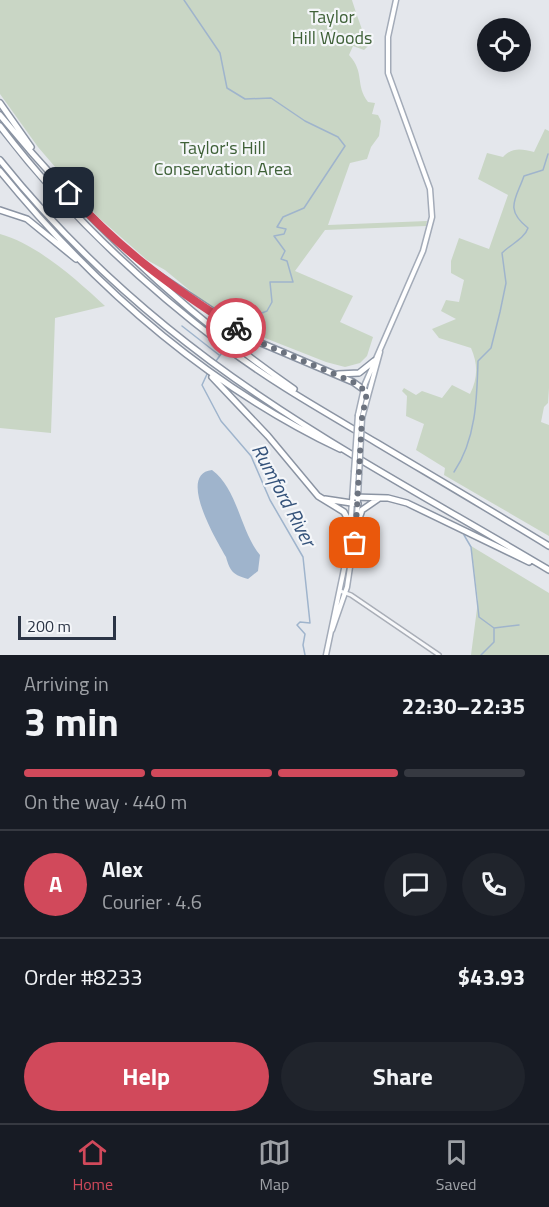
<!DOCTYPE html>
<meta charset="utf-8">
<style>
body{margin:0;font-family:"Titillium Web",sans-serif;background:#20242c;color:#f1f3f6;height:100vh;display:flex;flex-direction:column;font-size:22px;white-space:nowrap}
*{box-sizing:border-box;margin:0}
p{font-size:20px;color:#9ea1a6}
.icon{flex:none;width:33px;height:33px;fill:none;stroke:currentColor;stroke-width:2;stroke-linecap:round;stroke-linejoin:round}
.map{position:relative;height:655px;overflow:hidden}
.sheet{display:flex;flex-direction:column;background:#171b24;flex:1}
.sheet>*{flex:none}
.tools{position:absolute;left:477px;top:18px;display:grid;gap:12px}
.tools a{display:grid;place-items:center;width:54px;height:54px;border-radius:50%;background:#171b24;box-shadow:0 3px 15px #0003;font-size:30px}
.scale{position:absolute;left:18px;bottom:15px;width:98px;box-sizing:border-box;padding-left:6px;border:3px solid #2b3445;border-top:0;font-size:16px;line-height:21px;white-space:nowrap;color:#2b3445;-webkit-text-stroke:4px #f4f6f9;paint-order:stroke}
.pin{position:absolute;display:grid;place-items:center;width:51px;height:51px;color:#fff;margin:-26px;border-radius:12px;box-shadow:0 3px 9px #0006}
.courier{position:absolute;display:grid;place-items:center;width:60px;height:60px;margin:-30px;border:4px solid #d1495b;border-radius:50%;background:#fff;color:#222;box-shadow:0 2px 8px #0007}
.head em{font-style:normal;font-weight:700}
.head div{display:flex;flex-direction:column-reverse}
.head{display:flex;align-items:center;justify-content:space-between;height:102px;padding:0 24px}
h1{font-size:39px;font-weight:700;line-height:45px}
.bar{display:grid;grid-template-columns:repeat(4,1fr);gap:9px 6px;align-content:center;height:72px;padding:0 24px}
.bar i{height:8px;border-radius:4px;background:#363941}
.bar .selected{background:#d1495b}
.bar p{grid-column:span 4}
.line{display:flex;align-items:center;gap:15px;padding:0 24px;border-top:2px solid #363941}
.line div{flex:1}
.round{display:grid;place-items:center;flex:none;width:63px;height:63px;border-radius:32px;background:#20242c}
.primary-button{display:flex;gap:12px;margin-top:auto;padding:12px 24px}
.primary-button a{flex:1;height:69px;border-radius:36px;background:#d1495b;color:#fff;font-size:24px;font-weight:700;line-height:69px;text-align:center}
.primary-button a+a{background:#20242c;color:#f1f3f6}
.tabs{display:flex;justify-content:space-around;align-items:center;height:84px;border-top:2px solid #363941;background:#171b24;font-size:16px;color:#9ea1a6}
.tabs a{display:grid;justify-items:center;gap:3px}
.tabs .selected{color:#d1495b}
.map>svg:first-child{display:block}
.green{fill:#c9d6c5}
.water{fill:#9fb4cc}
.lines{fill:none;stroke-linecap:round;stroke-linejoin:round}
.stream{stroke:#9fb4cc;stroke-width:1.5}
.minor-casing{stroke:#a9aeb7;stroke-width:6}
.major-casing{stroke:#a3abb8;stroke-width:7}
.highway-casing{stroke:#8b94a3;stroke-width:8}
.minor{stroke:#f7f8fa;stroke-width:3}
.major{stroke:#fff;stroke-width:4}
.highway{stroke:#fff;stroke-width:5}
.major-bridge-casing{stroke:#a3abb8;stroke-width:7;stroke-linecap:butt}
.major-bridge{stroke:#fff;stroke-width:4}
.done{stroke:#6c737f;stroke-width:6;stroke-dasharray:0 10.8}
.route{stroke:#d1495b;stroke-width:8}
.labels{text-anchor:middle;stroke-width:4.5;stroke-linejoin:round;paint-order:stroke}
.park-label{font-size:18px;fill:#3f6138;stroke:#f4f6f9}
.water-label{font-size:20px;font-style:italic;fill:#34527a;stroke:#f4f6f9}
</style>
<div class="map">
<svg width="549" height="655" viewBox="0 0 549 655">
<rect width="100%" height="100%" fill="#e4e7ec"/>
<path class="green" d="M0,0H352C354,7 366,42 369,45L364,50L353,46L349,55C365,72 355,85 368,102L375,103L372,114L378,115L381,121L379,136L371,147L367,159L350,163L328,225L427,221L426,226L325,230L295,271L353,296L340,322L373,337L367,356L360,363L345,367L326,362L265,338L205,303L165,270L147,260L98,217L38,147L0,94Z
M545,129L549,131V388L548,403L544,407L541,422L549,425V536L444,475L445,468L416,450L424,424L406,416L407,396L402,391L404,388L416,395L422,391L442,398L452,385L470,394C478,378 478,364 471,348L439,338L432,329L456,319L441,311L446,300L459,302L464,280L451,273V261L459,238L489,249L508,195L478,179L487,153L503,157C512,147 522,149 534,152Z
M0,234C37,244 77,280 105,306L55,318L51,433L0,428Z
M471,546L549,593V655H471L478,601Z"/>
<path class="water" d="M212,470C238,489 240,531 260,555L258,571L248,579C234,575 230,572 226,557C218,543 176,474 212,470Z"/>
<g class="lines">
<path class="stream" d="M184,0L220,53L227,88L245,99L271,98L305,121L338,137L345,146L304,208L283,217L277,227L286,229L284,234L274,236L285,251L281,259L287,261L293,282H270L272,302L267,311L254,316L241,327
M182,326L219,355
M232,339L238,331
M216,361L229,343
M208,372L202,385L221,421L251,456L270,500L303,557L310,623L300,622L297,625L305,634L303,645L305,655
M454,472C476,440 477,398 478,361L491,348L500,312L506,283L502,253C510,245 525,238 528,228C504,209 516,199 524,176L543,170L548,154
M464,535L471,547L479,617L494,628L519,625
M481,655L494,642V628"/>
<defs>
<path id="minor" d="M340,591L351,595L439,655"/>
<path id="major" d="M358,415L365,384L423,251L432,217L430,189L388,73V37L396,0
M362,418L380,352
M357,519L359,475
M332,630L347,587L356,527
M326,655L349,545L354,472"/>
<path id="highway" d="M0,103L31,147
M0,115C85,219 183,312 294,389
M0,126C63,209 140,282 223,345C271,382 325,412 377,443C434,477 492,511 549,546
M0,160C73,251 161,329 257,394C351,458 452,512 549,570
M0,171C93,285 206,385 340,449
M0,210L27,219L76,259
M145,266L261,343L353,382L367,392
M338,374L359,373L374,361
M212,377L268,436L318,496L344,512L351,525
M353,497L388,498L407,503L529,562
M325,499L358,504
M356,527L362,510L378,499"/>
</defs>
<use href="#minor" class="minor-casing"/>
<use href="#major" class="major-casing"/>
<use href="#highway" class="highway-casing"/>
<use href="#minor" class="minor"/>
<use href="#major" class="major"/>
<use href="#highway" class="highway"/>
<defs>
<path id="major-bridge" d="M354,472L358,415
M359,475L362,418"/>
</defs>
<use href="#major-bridge" class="major-bridge-casing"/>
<use href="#major-bridge" class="major-bridge"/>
</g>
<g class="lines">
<path class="done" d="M236,328L261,343L353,382L367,392L362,418L355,543"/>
<path class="route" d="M69,193C119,249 173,288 236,328"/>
</g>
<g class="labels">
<g class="park-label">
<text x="332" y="23">Taylor<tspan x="332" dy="21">Hill Woods</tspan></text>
<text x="223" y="154">Taylor's Hill<tspan x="223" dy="21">Conservation Area</tspan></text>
</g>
<g class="water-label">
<text transform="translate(284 495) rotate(62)" y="7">Rumford River</text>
</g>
</g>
</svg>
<div class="tools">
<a><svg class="icon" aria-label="locate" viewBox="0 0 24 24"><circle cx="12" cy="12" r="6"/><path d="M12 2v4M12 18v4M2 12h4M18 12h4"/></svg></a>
</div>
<div class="scale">200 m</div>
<div class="pin" style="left:355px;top:543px;background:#ea580c"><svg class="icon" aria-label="bag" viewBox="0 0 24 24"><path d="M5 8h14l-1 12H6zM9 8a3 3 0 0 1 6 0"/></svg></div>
<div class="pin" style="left:69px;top:193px;background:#1f2937"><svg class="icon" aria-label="home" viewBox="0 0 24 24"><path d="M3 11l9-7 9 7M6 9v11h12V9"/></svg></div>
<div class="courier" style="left:236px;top:328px"><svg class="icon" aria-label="bike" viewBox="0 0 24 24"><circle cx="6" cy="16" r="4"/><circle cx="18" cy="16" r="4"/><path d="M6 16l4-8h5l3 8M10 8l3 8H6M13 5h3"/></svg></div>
</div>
<section class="sheet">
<div class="head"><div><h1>3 min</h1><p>Arriving in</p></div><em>22:30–22:35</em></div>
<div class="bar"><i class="selected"></i><i class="selected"></i><i class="selected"></i><i></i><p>On the way · 440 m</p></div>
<div class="line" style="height:108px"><b class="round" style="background:#d1495b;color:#fff">A</b><div><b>Alex</b><p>Courier · 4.6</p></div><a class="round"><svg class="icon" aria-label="chat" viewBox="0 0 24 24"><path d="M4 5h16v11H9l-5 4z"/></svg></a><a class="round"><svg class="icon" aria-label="phone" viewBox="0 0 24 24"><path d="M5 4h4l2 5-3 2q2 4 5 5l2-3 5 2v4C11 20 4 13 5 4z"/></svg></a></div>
<div class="line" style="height:78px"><div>Order #8233</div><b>$43.93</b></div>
<div class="primary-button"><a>Help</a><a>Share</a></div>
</section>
<nav class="tabs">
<a class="selected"><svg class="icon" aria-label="home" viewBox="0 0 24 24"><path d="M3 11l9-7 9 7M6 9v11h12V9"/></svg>Home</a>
<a><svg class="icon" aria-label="map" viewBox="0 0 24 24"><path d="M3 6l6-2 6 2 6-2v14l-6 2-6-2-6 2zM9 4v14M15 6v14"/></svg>Map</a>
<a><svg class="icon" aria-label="saved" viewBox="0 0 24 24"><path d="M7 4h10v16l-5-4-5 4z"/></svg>Saved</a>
</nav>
